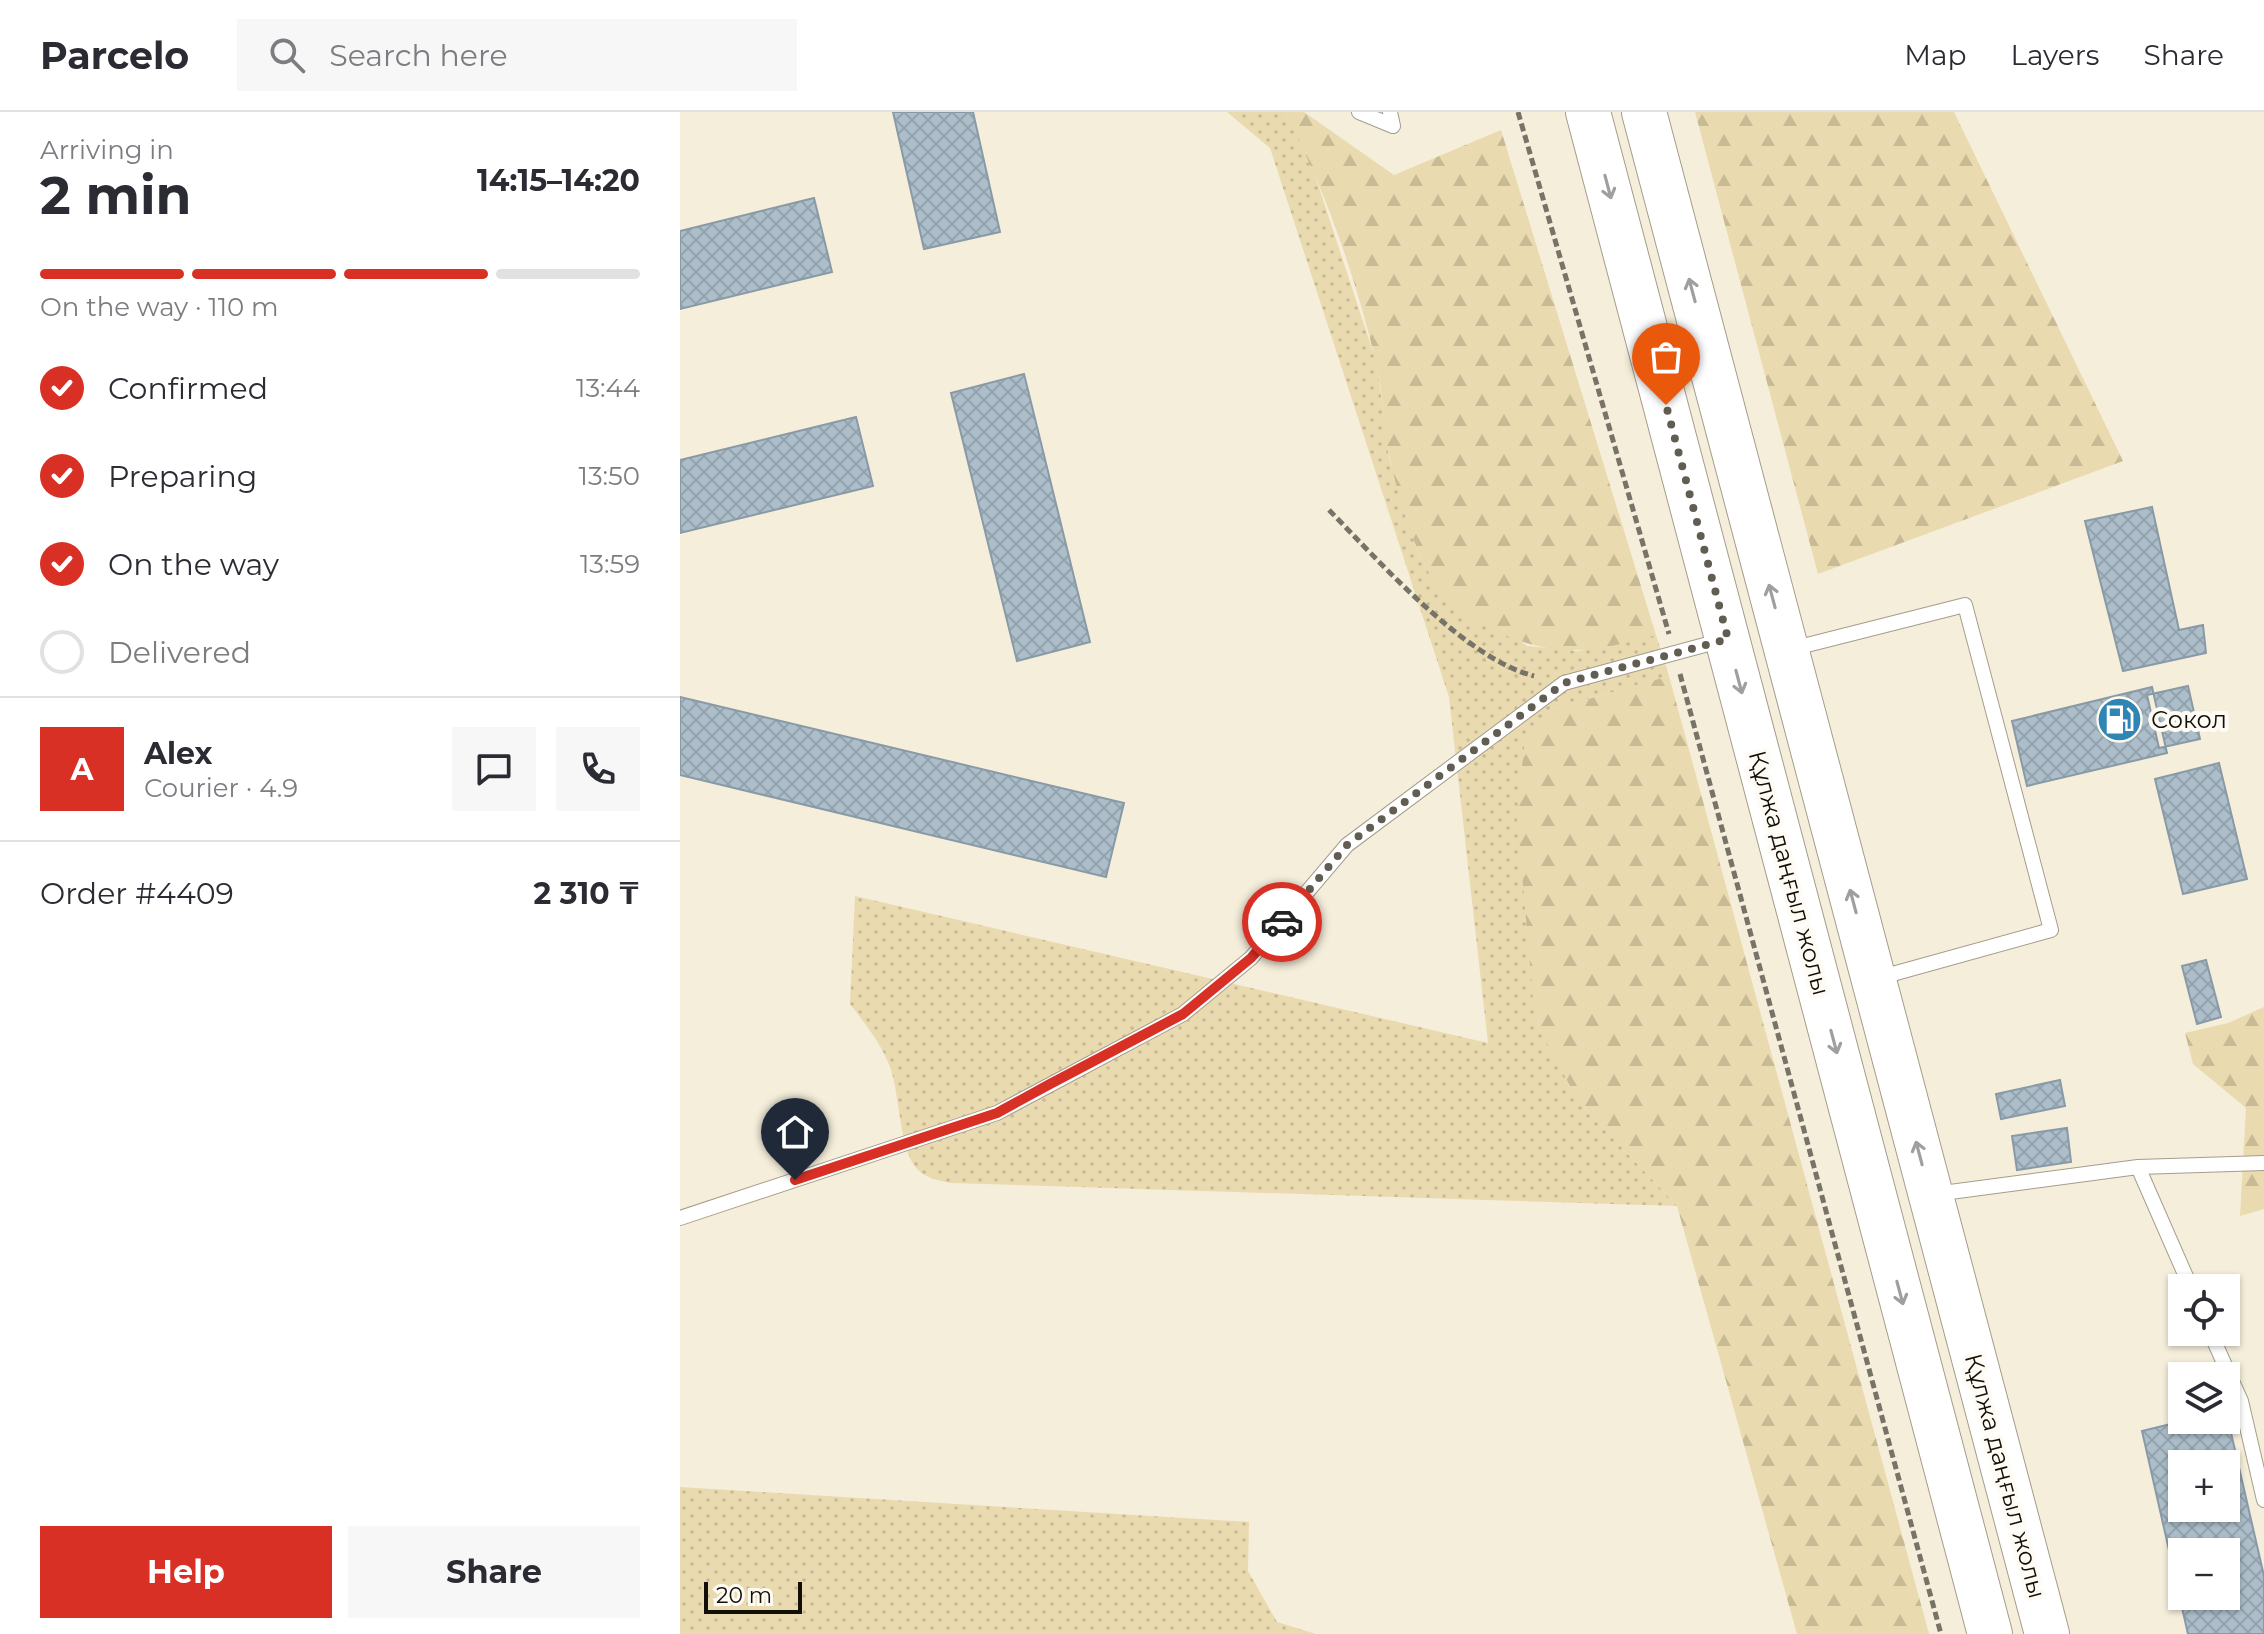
<!DOCTYPE html>
<meta charset="utf-8">
<style>
body{margin:0;font-family:Montserrat,sans-serif;background:#f7f7f7;color:#2b2b33;height:100vh;display:flex;flex-direction:column;font-size:30px;white-space:nowrap}
*{box-sizing:border-box;margin:0}
p{font-size:26px;color:#7c7c81}
.icon{flex:none;width:44px;height:44px;fill:none;stroke:currentColor;stroke-width:2;stroke-linecap:round;stroke-linejoin:round}
.map{position:relative;flex:1;overflow:hidden}
.panel{display:flex;flex-direction:column;background:#fff;width:680px}
.panel>*{flex:none}
.tools{position:absolute;left:1488px;top:1162px;display:grid;gap:16px}
.tools a{display:grid;place-items:center;width:72px;height:72px;border-radius:0px;background:#fff;box-shadow:0 2px 6px #0004;font-size:40px}
.scale{position:absolute;left:24px;bottom:20px;width:98px;box-sizing:border-box;padding-left:8px;border:4px solid #120f09;border-top:0;font-size:22px;line-height:28px;white-space:nowrap;color:#120f09;-webkit-text-stroke:6px #fefbf4;paint-order:stroke}
.pin{position:absolute;display:grid;place-items:center;width:68px;height:68px;color:#fff;margin:-82px -34px;border-radius:50% 50% 50% 0;rotate:-45deg;box-shadow:0 0 8px #0007}
.pin .icon{rotate:45deg}
.courier{position:absolute;display:grid;place-items:center;width:80px;height:80px;margin:-40px;border:6px solid #d93025;border-radius:50%;background:#fff;color:#222;box-shadow:0 2px 10px #0007}
.overview em{font-style:normal;font-weight:700}
.overview div{display:flex;flex-direction:column-reverse}
.overview{display:flex;align-items:center;justify-content:space-between;height:136px;padding:0 40px}
h1{font-size:52px;font-weight:700;line-height:60px}
.bar{display:grid;grid-template-columns:repeat(4,1fr);gap:12px 8px;align-content:center;height:96px;padding:0 40px}
.bar i{height:10px;border-radius:6px;background:#e1e1e2}
.bar .current{background:#d93025}
.bar p{grid-column:span 4}
.line{display:flex;align-items:center;gap:20px;padding:0 40px;border-top:2px solid #e1e1e2}
.line div{flex:1}
.round{display:grid;place-items:center;flex:none;width:84px;height:84px;border-radius:0px;background:#f7f7f7}
ol{padding:0 40px;list-style:none}
li{display:flex;align-items:center;gap:24px;height:88px}
li p{margin-inline-start:auto}
li .icon{padding:8px;border-radius:50%;background:#d93025;color:#fff;stroke-width:4}
li:last-child{color:#7c7c81}
li i{width:44px;height:44px;border:4px solid #e1e1e2;border-radius:50%}
.action{display:flex;gap:16px;margin-top:auto;padding:16px 40px}
.action a{flex:1;height:92px;border-radius:0px;background:#d93025;color:#fff;font-size:32px;font-weight:700;line-height:92px;text-align:center}
.action a+a{background:#f7f7f7;color:#2b2b33}
header{display:flex;align-items:center;gap:48px;box-sizing:border-box;height:112px;padding:0 40px;background:#fff;border-bottom:2px solid #e1e1e2}
header strong{font-size:38px}
nav{display:flex;gap:44px;margin-inline-start:auto;font-size:28px}
.search{width:560px;height:72px;background:#f7f7f7;display:flex;align-items:center;gap:20px;box-sizing:border-box;padding:0 28px;border-radius:0px;color:#7c7c81;font-size:30px}
main{display:flex;flex:1;min-height:0}
.map>svg:first-child{display:block}
.grass{fill:url(#grass-dots)}
.forest{fill:url(#forest-firs)}
.building{fill:url(#building-cross-hatch);stroke:#899aa6;stroke-width:2;fill-rule:evenodd}
.lines{fill:none;stroke-linecap:round;stroke-linejoin:round}
.service-casing{stroke:#a49d8b;stroke-width:16}
.primary-casing{stroke:#a49d8b;stroke-width:46}
.path{stroke:#787368;stroke-width:5;stroke-dasharray:8 4;stroke-linecap:butt}
.service{stroke:#fff;stroke-width:14}
.primary{stroke:#fff;stroke-width:44}
.oneway{stroke:#a09f9d}
.done{stroke:#615d52;stroke-width:8;stroke-dasharray:0 14.4}
.route{stroke:#d93025;stroke-width:10}
.labels{text-anchor:middle;stroke-width:8;stroke-linejoin:round;paint-order:stroke}
.poi-label{font-size:24px;fill:#120f09;stroke:#fefbf4;text-anchor:start}
.street-label{font-size:24px;fill:#120f09;stroke:#fefbf4}
</style>
<header>
<strong>Parcelo</strong>
<div class="search"><svg class="icon" aria-label="search" viewBox="0 0 24 24"><circle cx="10" cy="10" r="6"/><path d="M15 15l6 6"/></svg>Search here</div>
<nav><a>Map</a><a>Layers</a><a>Share</a></nav>
</header>
<main>
<section class="panel">
<div class="overview"><div><h1>2 min</h1><p>Arriving in</p></div><em>14:15–14:20</em></div>
<div class="bar"><i class="current"></i><i class="current"></i><i class="current"></i><i></i><p>On the way · 110 m</p></div>
<ol>
<li><svg class="icon" aria-label="check" viewBox="0 0 24 24"><path d="M5 12l5 5 9-10"/></svg>Confirmed<p>13:44</p></li>
<li><svg class="icon" aria-label="check" viewBox="0 0 24 24"><path d="M5 12l5 5 9-10"/></svg>Preparing<p>13:50</p></li>
<li><svg class="icon" aria-label="check" viewBox="0 0 24 24"><path d="M5 12l5 5 9-10"/></svg>On the way<p>13:59</p></li>
<li><i></i>Delivered</li>
</ol>
<div class="line" style="height:144px"><b class="round" style="background:#d93025;color:#fff">A</b><div><b>Alex</b><p>Courier · 4.9</p></div><a class="round"><svg class="icon" aria-label="chat" viewBox="0 0 24 24"><path d="M4 5h16v11H9l-5 4z"/></svg></a><a class="round"><svg class="icon" aria-label="phone" viewBox="0 0 24 24"><path d="M5 4h4l2 5-3 2q2 4 5 5l2-3 5 2v4C11 20 4 13 5 4z"/></svg></a></div>
<div class="line" style="height:104px"><div>Order #4409</div><b>2 310 ₸</b></div>
<div class="action"><a>Help</a><a>Share</a></div>
</section>
<div class="map">
<svg width="1584" height="1522" viewBox="0 0 1584 1522">
<defs>
<pattern id="grass-dots" width="8" height="8" patternUnits="userSpaceOnUse" patternTransform="scale(2)"><rect width="8" height="8" fill="#eadaaf"/><path d="M2 2h.1M6 6h.1" fill="none" stroke="#c8ba95" stroke-width="1.8" stroke-linecap="round"/></pattern>
<pattern id="forest-firs" width="22" height="20" patternUnits="userSpaceOnUse" patternTransform="scale(2)"><rect width="22" height="20" fill="#eadaaf"/><path d="M5 1l3.5 6h-7zM16 11l3.5 6h-7z" fill="#c8ba95"/></pattern>
<pattern id="building-cross-hatch" width="8" height="8" patternUnits="userSpaceOnUse" patternTransform="scale(2)"><rect width="8" height="8" fill="#acbeca"/><path d="M0 0l8 8M0 8l8-8" fill="none" stroke="#93a2ac"/></pattern>
</defs>
<rect width="100%" height="100%" fill="#f5eedb"/>
<path class="grass" d="M547,0H605L630,48L697,252L709,346L741,446L847,534L898,539L976,523L989,564L867,599L899,990L997,1094L271,1071C260,1069 245,1066 237,1057C219,1037 220,982 210,955C201,931 186,913 170,892L175,784L808,931L769,585L590,36Z
M0,1375L569,1410L568,1459L597,1510L636,1522H0Z"/>
<path class="forest" d="M605,0H624L714,63L821,18L976,523C910,541 875,547 811,517C795,510 772,498 762,483C736,445 720,392 710,347C702,316 704,282 696,251C676,166 645,77 605,0Z
M1015,0H1274L1443,349L1138,462Z
M989,564L1249,1522H1117L997,1094L899,990L855,910L837,705L845,626L867,599Z
M1584,895V1097L1560,1104L1566,996L1513,952L1505,921L1548,911Z"/>
<path class="building" d="M213,0H293L320,120L244,137Z
M134,86L152,160L0,197V119Z
M344,262L410,530L337,549L271,281Z
M176,305L193,374L0,421V348Z
M1472,395L1499,518L1523,513L1526,541L1443,559L1405,409Z
M1508,574L1520,627L1479,636L1467,583Z
M1472,575L1487,641L1347,674L1332,609Z
M0,585L444,691L426,765L0,663Z
M1539,651L1567,767L1503,782L1475,667Z
M1526,848L1541,905L1517,912L1502,854Z
M1380,968L1385,994L1321,1007L1316,982Z
M1387,1016L1391,1050L1337,1058L1332,1024Z
M1546,1299L1584,1464V1522H1508L1462,1319L1507,1308H1546ZM1502,1352H1546V1396H1502ZM1502,1440H1546V1484H1502Z"/>
<g class="lines">
<defs>
<path id="service" d="M679,0L713,14L710,0
M1111,537L1285,493L1371,818L1198,866
M1458,1055L1584,1051
M1255,1082L1458,1055L1511,1176
M0,1106L317,1001L503,902L571,846L667,733L884,571L1043,528
M1530,1220L1561,1289L1584,1388"/>
<path id="primary" d="M908,0L1310,1522
M964,0L1367,1522"/>
</defs>
<use href="#service" class="service-casing"/>
<use href="#primary" class="primary-casing"/>
<path class="path" d="M838,0L989,522
M649,398C700,450 784,546 854,564
M1000,562L1261,1522"/>
<use href="#service" class="service"/>
<use href="#primary" class="primary"/>
</g>
<defs><path id="oneway-shaft" d="M-6 0H5M1.5-3L5.5 0L1.5 3" fill="none" stroke-width="1.6" stroke-linecap="round" stroke-linejoin="round" transform="scale(2)"/></defs>
<g class="oneway">
<use href="#oneway-shaft" transform="translate(928 75) rotate(75)"/>
<use href="#oneway-shaft" transform="translate(1012 178) rotate(-105)"/>
<use href="#oneway-shaft" transform="translate(1092 484) rotate(-105)"/>
<use href="#oneway-shaft" transform="translate(1059 570) rotate(75)"/>
<use href="#oneway-shaft" transform="translate(1173 789) rotate(-105)"/>
<use href="#oneway-shaft" transform="translate(1154 930) rotate(75)"/>
<use href="#oneway-shaft" transform="translate(1239 1041) rotate(-105)"/>
<use href="#oneway-shaft" transform="translate(1220 1181) rotate(75)"/>
</g>
<g class="lines">
<path class="done" d="M602,810L667,733L884,571L1048,527L986,293"/>
<path class="route" d="M115,1068L317,1001L370,972L503,902L571,846L602,810"/>
</g>
<defs>
<symbol id="fuel-disc" viewBox="-11 -11 22 22"><circle r="9.5" fill="#2f86b5" stroke="#fefbf4"/><path d="M-5.5-6h7V0h2V4h1.3V-2.5L3-4.5l.8-.8L6-3V5H2.5V1h-1V6h-7ZM-4.2-4.7v3.2H.2V-4.7Z" fill="#fff"/></symbol>
</defs>
<g fill-rule="evenodd">
<use href="#fuel-disc" x="1414" y="582" width="51" height="51"/>
</g>
<g class="labels">
<g class="poi-label">
<text x="1471" y="616">Сокол</text>
</g>
<g class="street-label">
<text transform="translate(1109 761) rotate(75)" y="8">Құлжа даңғыл жолы</text>
<text transform="translate(1325 1364) rotate(75)" y="8">Құлжа даңғыл жолы</text>
</g>
</g>
</svg>
<div class="tools">
<a><svg class="icon" aria-label="locate" viewBox="0 0 24 24"><circle cx="12" cy="12" r="6"/><path d="M12 2v4M12 18v4M2 12h4M18 12h4"/></svg></a>
<a><svg class="icon" aria-label="layers" viewBox="0 0 24 24"><path d="M12 4l9 5-9 5-9-5zM3 14l9 5 9-5"/></svg></a>
<a>+</a>
<a>−</a>
</div>
<div class="scale">20 m</div>
<div class="pin" style="left:986px;top:293px;background:#ea580c"><svg class="icon" aria-label="bag" viewBox="0 0 24 24"><path d="M5 8h14l-1 12H6zM9 8a3 3 0 0 1 6 0"/></svg></div>
<div class="pin" style="left:115px;top:1068px;background:#1f2937"><svg class="icon" aria-label="home" viewBox="0 0 24 24"><path d="M3 11l9-7 9 7M6 9v11h12V9"/></svg></div>
<div class="courier" style="left:602px;top:810px"><svg class="icon" aria-label="car" viewBox="0 0 24 24"><path d="M5 17H2v-5l4-1 3-4h7l3 4 3 1v5h-3M9 17h6M6 11h13"/><circle cx="7" cy="17" r="2"/><circle cx="17" cy="17" r="2"/></svg></div>
</div>
</main>
